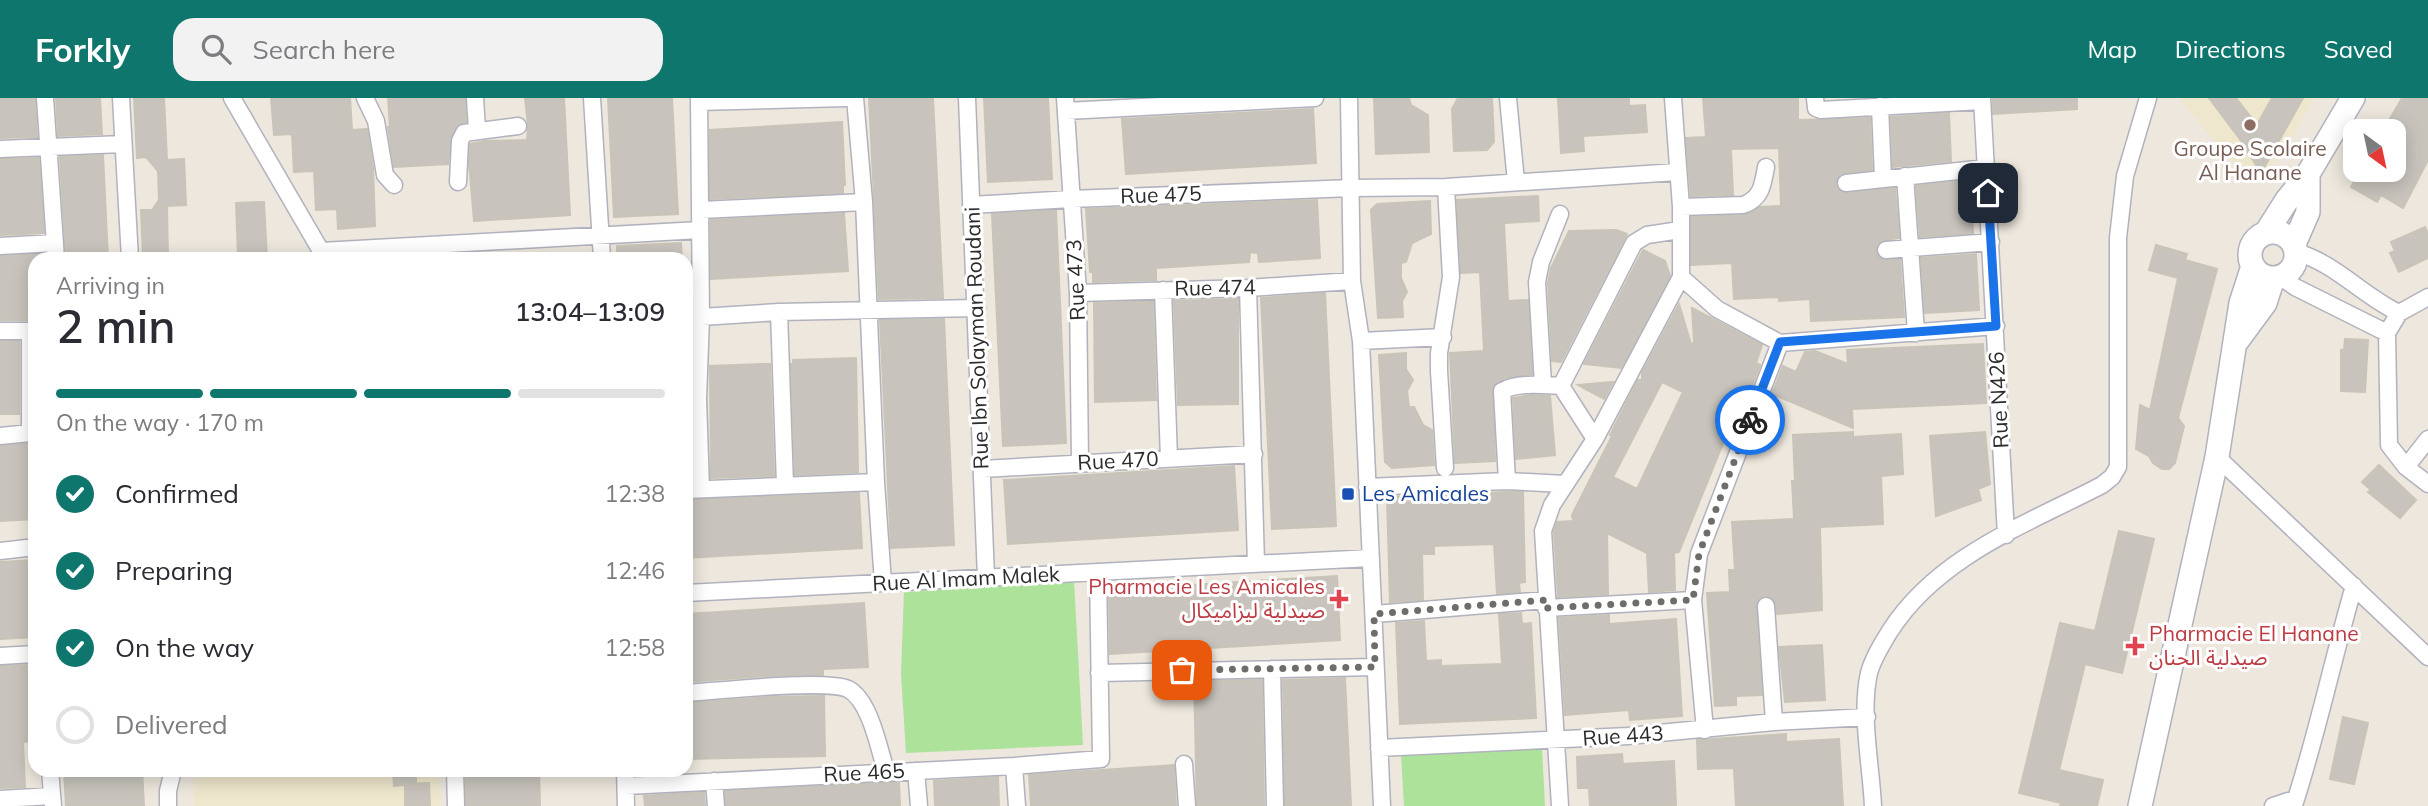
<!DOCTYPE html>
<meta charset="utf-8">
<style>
body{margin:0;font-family:Mulish,"Noto Sans Arabic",sans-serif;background:#f2f2f3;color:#2b2b33;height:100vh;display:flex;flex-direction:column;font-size:26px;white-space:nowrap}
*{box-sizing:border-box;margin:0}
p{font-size:23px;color:#7c7c81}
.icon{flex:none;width:38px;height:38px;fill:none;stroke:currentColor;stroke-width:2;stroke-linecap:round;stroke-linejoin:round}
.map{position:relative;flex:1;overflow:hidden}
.sheet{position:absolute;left:28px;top:154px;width:665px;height:525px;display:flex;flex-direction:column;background:#fff;border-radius:21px;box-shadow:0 4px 18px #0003}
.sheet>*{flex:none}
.needle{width:46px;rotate:147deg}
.tools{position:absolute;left:2343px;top:21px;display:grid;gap:14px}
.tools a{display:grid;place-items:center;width:63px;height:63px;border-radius:14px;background:#fff;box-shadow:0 4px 18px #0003;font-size:35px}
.pin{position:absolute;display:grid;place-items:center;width:60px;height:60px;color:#fff;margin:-30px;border-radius:14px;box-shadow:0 4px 10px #0006}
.courier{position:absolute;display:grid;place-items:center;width:70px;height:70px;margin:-35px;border:5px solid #1a73e8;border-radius:50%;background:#fff;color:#222;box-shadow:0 2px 9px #0007}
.headline em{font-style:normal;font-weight:600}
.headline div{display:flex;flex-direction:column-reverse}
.headline{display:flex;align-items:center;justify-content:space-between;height:119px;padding:0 28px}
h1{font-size:46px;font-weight:600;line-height:52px}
.bar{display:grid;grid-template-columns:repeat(4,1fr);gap:10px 7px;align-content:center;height:84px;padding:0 28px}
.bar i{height:9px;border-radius:5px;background:#e1e1e2}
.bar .on{background:#0f766e}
.bar p{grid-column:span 4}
ol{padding:0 28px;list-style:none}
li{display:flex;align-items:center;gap:21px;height:77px}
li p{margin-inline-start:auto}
li .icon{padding:7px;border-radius:50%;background:#0f766e;color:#fff;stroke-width:4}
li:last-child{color:#7c7c81}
li i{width:38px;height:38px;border:4px solid #e1e1e2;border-radius:50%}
header{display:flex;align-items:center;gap:42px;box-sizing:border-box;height:98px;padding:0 35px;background:#0f766e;color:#fff}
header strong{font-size:33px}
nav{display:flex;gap:38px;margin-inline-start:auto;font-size:24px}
.search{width:490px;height:63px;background:#f2f2f3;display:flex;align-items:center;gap:18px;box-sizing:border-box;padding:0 24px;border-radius:21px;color:#7c7c81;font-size:26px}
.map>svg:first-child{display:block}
.education{fill:#eee6cd}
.green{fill:#ade29b}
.building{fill:#c8c4bd;stroke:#c8c4b7;stroke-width:2;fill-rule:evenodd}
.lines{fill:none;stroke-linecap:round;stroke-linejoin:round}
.street-casing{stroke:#b1b2be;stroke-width:19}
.secondary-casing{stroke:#b1b2be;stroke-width:26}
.street{stroke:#fff;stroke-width:16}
.secondary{stroke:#fff;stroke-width:23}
.done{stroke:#6f6d69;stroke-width:7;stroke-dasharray:0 12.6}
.route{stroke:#1a73e8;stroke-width:9}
.education-dot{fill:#8d6e63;stroke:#fff;stroke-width:2.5}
.transit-dot{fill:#1a4fb4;stroke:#fff;stroke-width:2.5}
.health-dot{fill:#e0444e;stroke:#fff;stroke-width:2.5}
.labels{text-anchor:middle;stroke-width:6;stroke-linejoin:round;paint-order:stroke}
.education-label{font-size:21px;fill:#785e54;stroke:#fff}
.street-label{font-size:21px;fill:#2b2b2b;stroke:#fff}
.transit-label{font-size:21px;fill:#164399;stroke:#fff;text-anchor:start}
.health-label{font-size:21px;fill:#be3a42;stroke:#fff;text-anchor:end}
</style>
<header>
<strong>Forkly</strong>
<div class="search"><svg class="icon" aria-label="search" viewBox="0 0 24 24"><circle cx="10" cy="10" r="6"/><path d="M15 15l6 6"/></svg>Search here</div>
<nav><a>Map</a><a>Directions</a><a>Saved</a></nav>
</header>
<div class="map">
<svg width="2428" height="708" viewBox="0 0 2428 708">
<rect width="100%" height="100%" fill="#ede7dd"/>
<path class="education" d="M2179,0H2314L2284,53L2258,82L2232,64Z
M202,672H438L440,708H194L193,682Z"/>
<path class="green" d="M1074,483L1083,647L906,655L901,576L904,494Z
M1542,650L1545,708H1404L1401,657Z"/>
<path class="building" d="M0,0H35L37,39L0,40Z
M56,0H100L102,36L58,38Z
M134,0H164L167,62L184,61L186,107L167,108L168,161H143L141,112H152L159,102L158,73L146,59L137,60Z
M271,0H350L352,32L367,31L373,70L375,128L338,131L337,111L316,112L314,73L294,74L292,36L274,37Z
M388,0H465L466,24L457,27L451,38L448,66L394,69L388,29H390Z
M525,0H564L570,117L474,123L469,64L470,46L484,43L527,42L528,27Z
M608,0H672L678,116L614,119Z
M869,0H933L943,200L879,201Z
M984,0H1048L1052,81L988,84Z
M1374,0H1409L1411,7L1428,17L1429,54L1376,56Z
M1458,0H1492L1494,44L1487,52L1454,53L1452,11Z
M1558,0H1629V8L1645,7L1647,34L1583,38L1584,53L1561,55Z
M1703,0H1798V22L1870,20L1872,72L1840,76L1836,87L1838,92L1846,95L1895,90L1899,140L1881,143L1876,152L1882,162L1900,161L1904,219L1811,223L1810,201L1779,203V199L1734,201L1732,165L1691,167V119L1743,117L1760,109L1781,108L1779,50L1731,51L1733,97L1691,98L1686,40L1706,39Z
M1993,0H2077V11L1993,16Z
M2209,0H2236L2257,27L2272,0H2303L2261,75L2239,40Z
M2402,0H2428V62L2403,110L2381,97L2377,104L2351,89L2361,72H2394V33H2383Z
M1313,11L1316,65L1126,76L1122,21Z
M1949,15L1951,63L1893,69L1891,19Z
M842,24L845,87H843V95L710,101V32Z
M103,57L108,161H66L60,59Z
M39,60L44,135L0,137V61Z
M1970,82L1973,135L1920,139L1916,88Z
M1538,98L1539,123L1504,125L1508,203L1528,202L1532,276L1505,280L1493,288L1495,363L1455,365L1450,255L1484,253L1480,174L1461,175L1457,102Z
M1317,102L1320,160L1259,164L1258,155L1250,154L1249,164L1156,170V182L1093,184V174H1090L1086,111Z
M1430,103L1431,136L1412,145L1406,164L1401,165V180L1407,194L1402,203L1403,219L1378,220L1371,112L1377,106Z
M264,104L267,161H246V158H238L236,105Z
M1056,112L1066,345L1003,348L992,116Z
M844,115L848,173L711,181V122Z
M2425,129L2428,136V160L2399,174L2390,155L2395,153L2391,144Z
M1616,132L1627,136L1625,140L1561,264L1552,263L1548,185L1551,170L1569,133Z
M681,145L682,161H617V148Z
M2156,147L2187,156L2185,162L2217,171L2178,320L2184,328L2175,365L2169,371H2162L2153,365L2149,358L2136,351L2140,307L2150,312L2178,180L2149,172Z
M1643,152L1665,163L1670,178L1621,270L1584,266Z
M45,156V161H35V222H0V158Z
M1976,156L1979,212L1925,215L1921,160Z
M1325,195L1336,428L1272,431L1261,200Z
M1238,201V306L1178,307L1174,203Z
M1153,203L1156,302L1095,304L1094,205Z
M1679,206L1691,246L1694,245L1692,210L1762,247L1756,265L1760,267L1752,288L1747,286L1679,454L1674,455L1675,492L1649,494L1647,455L1607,435L1608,496L1558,499L1554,434L1557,424L1573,423L1572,417L1612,338L1610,337L1638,282H1642V275ZM1662,284L1683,294L1637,391L1613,379Z
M944,221L954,447L891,450L880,222Z
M2345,241L2368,242L2365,294L2341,293V252H2344Z
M0,243H19V316H0Z
M1983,246L1986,305L1852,311L1853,330L1772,296L1783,268L1796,274L1805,254L1815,253L1848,266L1847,252Z
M1406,255V271L1413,282L1407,293L1409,309H1414L1423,327L1432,332L1434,367L1392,370L1385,364L1379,257Z
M856,260L858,374L795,377L791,266H793V262Z
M763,266H770L774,378L711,380L710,268Z
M686,268H689L690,381H686Z
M1613,284L1604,301L1578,287Z
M1531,297L1550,298L1555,357L1516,361L1513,300Z
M1853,334V339L1901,336L1903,376L1881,378L1883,426L1820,429L1822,512L1777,516L1774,502L1766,498L1760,500L1756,509L1762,597L1736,598V607L1715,608L1707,495L1730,494L1729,472H1735L1732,424L1794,421L1792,383H1795L1793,337Z
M1985,334L1990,386L1978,391L1981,402L1936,418L1930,338Z
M33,345L35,421L0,423V348Z
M2379,367L2416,402L2400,420L2368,394L2371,392L2362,384Z
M1234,368L1238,432L1008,446L1004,382Z
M1507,394H1523L1525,484L1519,485L1520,494L1497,496L1494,446L1434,448V456H1422L1423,502L1390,504L1387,399Z
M859,395L862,450L686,460V402Z
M2119,433L2154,441L2122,575L2085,566L2059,672L2103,682L2097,708H2060L2061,705L2019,695L2060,525L2095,533Z
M35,462V539L0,541V464Z
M1337,478L1340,542L1110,556L1109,492Z
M864,505L868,569L823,571V577L769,578L686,584V516Z
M1521,515L1522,526L1531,525L1536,620L1400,626L1396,525L1424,523L1426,563L1441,562V568L1502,566L1499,516Z
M1609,517V526L1676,521L1682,618L1630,622L1629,612L1565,617L1559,520Z
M1822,547L1825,602L1785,604L1779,549Z
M35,567V604H30L32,643L23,644L25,689L0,690V568Z
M1345,580L1351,708H1285L1283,582Z
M1262,582L1264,708H1197L1194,583Z
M824,598L825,658L686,661V605L771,599Z
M2343,619L2368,625L2354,686L2330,681Z
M1786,636V644L1839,641L1843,708H1736L1734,670L1698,671L1697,642Z
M1622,656L1623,666L1674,663L1676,707L1590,708L1589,690H1578L1577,659Z
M1174,667L1176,708H1031L1029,677Z
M64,672H142L144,708H66Z
M393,672H416V685L408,686L429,685L430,708H405V687L394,688Z
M466,672H539L540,708H466Z
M998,679L999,708H935L934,683Z
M899,684L900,708H726L725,693Z
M704,694L705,708H645L644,698Z"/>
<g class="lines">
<defs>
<path id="street" d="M45,0L56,161
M121,0L130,161
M232,0L321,153L322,161
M365,0L376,23L385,77L394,87
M475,0L477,32
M592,0L602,161
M699,0L701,219L698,301L701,391
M855,0L864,104L876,384L883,485
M967,0L986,480
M1065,0L1078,195L1080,364
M1349,0L1352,183L1361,243L1382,708
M1508,0L1516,84
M1815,0L1816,10L1821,12L1982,3
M1982,0L2006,437
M699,4L846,0
M1880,8L1883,80
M1066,13L1315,0
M0,51L123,46
M1905,78L1916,235
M458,84L460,43L464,35L518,28
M1846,85L1986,70
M971,107L1071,101L1352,90L1446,89L1677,74
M1681,109L1743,107C1761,101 1763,87 1766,69
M701,112L864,104
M0,148L55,145
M1886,152L1991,144
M321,153L700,132
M2296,154C2335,165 2363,198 2399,215
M1681,179L1717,211L1780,245L1996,228
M2281,179L2295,189L2387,235
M1248,190L1256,466
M1163,192L1169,361
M1078,195L1248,190L1352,183
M2428,199L2399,215L2387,235L2389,347L2406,369L2428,386
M779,214L785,387
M701,219L779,214L977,210
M0,233H35
M1361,243L1443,239
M1543,287L1537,184L1541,164L1560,116
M1561,288L1595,341
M30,335V233
M0,338L30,335L35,331
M2217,359L2428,559
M2406,369L2428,341
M1445,370L1439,273V255L1451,179L1446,89
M982,371L1254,356
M1507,383L1502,293C1517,284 1543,287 1561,288L1634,145L1647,137L1680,132
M1367,389L1507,383L1565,386
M686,392L876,384
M0,453L35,449
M686,495L1371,460
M1766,508L1774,624
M1546,510L1693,502
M1375,516L1546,502
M0,558L35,556
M1272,571L1275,708
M1099,575L1375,569
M686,595C717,593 825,581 848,591C870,602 879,651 886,673
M1705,632L1693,502L1699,456L1780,245
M1379,650L1628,638L1774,624L1867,619
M1184,666L1187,708
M1014,668L1017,708
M50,672L53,708
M455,672L456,708
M625,672L626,708
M916,673L919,708
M714,683L716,708
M626,688L1014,668L1101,661L1098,474
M0,701L52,698
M168,708V693L173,672
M1560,708L1543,433L1552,407L1595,341L1681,179V109L1673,0
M1873,708C1871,667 1860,615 1869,575C1873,560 1882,546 1890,533C1938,458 2027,426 2102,387L2112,379L2118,369V140L2125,78L2148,0
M2273,708L2288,703L2295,704C2318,633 2333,560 2354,488"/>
<path id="secondary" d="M2250 157a23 23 0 1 1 46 0a23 23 0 1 1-46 0Z
M2266,135L2287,102L2308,76L2353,0
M2294,146L2308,114V76
M2237,243L2265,205L2273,180
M2140,708L2217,359L2241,205L2253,168"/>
</defs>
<use href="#street" class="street-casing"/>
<use href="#secondary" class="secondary-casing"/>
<use href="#street" class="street"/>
<use href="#secondary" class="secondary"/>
</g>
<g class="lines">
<path class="done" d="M1182,572L1375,569L1374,516L1546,502V510L1693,502L1699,456L1750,322"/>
<path class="route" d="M1750,322L1780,244L1996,228L1988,95"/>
</g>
<circle class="education-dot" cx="2250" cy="27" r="7"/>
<rect class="transit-dot" x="1341" y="389" width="14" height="14" rx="3.5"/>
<g class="health-dot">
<path d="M1335.5 490.5h7v7h7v7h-7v7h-7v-7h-7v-7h7z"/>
<path d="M2131.5 537.5h7v7h7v7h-7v7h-7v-7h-7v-7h7z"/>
</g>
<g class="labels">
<g class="education-label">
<text x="2250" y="58">Groupe Scolaire<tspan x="2250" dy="24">Al Hanane</tspan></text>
</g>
<g class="street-label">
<text transform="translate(1161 97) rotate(-2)" y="7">Rue 475</text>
<text transform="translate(1076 182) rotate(-93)" y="7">Rue 473</text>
<text transform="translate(1215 190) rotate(-1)" y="7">Rue 474</text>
<text transform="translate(977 240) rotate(-92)" y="7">Rue Ibn Solayman Roudani</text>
<text transform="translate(1999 302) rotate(-93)" y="7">Rue N426</text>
<text transform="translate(1118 363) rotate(-3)" y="7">Rue 470</text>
<text transform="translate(966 481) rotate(-3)" y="7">Rue Al Imam Malek</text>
<text transform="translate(1623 638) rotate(-4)" y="7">Rue 443</text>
<text transform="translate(864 675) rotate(-3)" y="7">Rue 465</text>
</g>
<g class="transit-label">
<text x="1362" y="403">Les Amicales</text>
</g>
<g class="health-label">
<text x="1325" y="496">Pharmacie Les Amicales<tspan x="1325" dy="24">صيدلية ليزاميكال</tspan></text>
<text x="2149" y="543" text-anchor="start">Pharmacie El Hanane<tspan x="2149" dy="24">صيدلية الحنان</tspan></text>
</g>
</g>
</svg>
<div class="tools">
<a><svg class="needle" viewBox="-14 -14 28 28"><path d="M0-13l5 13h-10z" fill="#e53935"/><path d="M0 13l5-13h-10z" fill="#7c7c81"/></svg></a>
</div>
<div class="pin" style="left:1182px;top:572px;background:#ea580c"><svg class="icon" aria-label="bag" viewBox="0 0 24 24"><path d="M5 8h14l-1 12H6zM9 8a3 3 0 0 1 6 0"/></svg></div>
<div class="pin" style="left:1988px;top:95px;background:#1f2937"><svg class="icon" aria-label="home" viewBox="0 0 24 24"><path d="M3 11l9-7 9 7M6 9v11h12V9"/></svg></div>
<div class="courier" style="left:1750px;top:322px"><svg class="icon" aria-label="bike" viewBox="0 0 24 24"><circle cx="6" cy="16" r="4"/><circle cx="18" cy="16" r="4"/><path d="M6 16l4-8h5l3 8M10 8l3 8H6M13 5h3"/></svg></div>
<section class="sheet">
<div class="headline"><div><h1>2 min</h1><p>Arriving in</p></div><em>13:04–13:09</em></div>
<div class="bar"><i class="on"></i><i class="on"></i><i class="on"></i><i></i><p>On the way · 170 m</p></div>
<ol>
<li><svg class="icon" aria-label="check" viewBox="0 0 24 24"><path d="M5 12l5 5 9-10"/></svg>Confirmed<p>12:38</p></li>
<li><svg class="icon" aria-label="check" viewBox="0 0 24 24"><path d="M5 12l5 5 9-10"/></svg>Preparing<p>12:46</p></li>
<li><svg class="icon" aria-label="check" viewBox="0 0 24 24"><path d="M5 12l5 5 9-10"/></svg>On the way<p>12:58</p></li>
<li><i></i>Delivered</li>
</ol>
</section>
</div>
